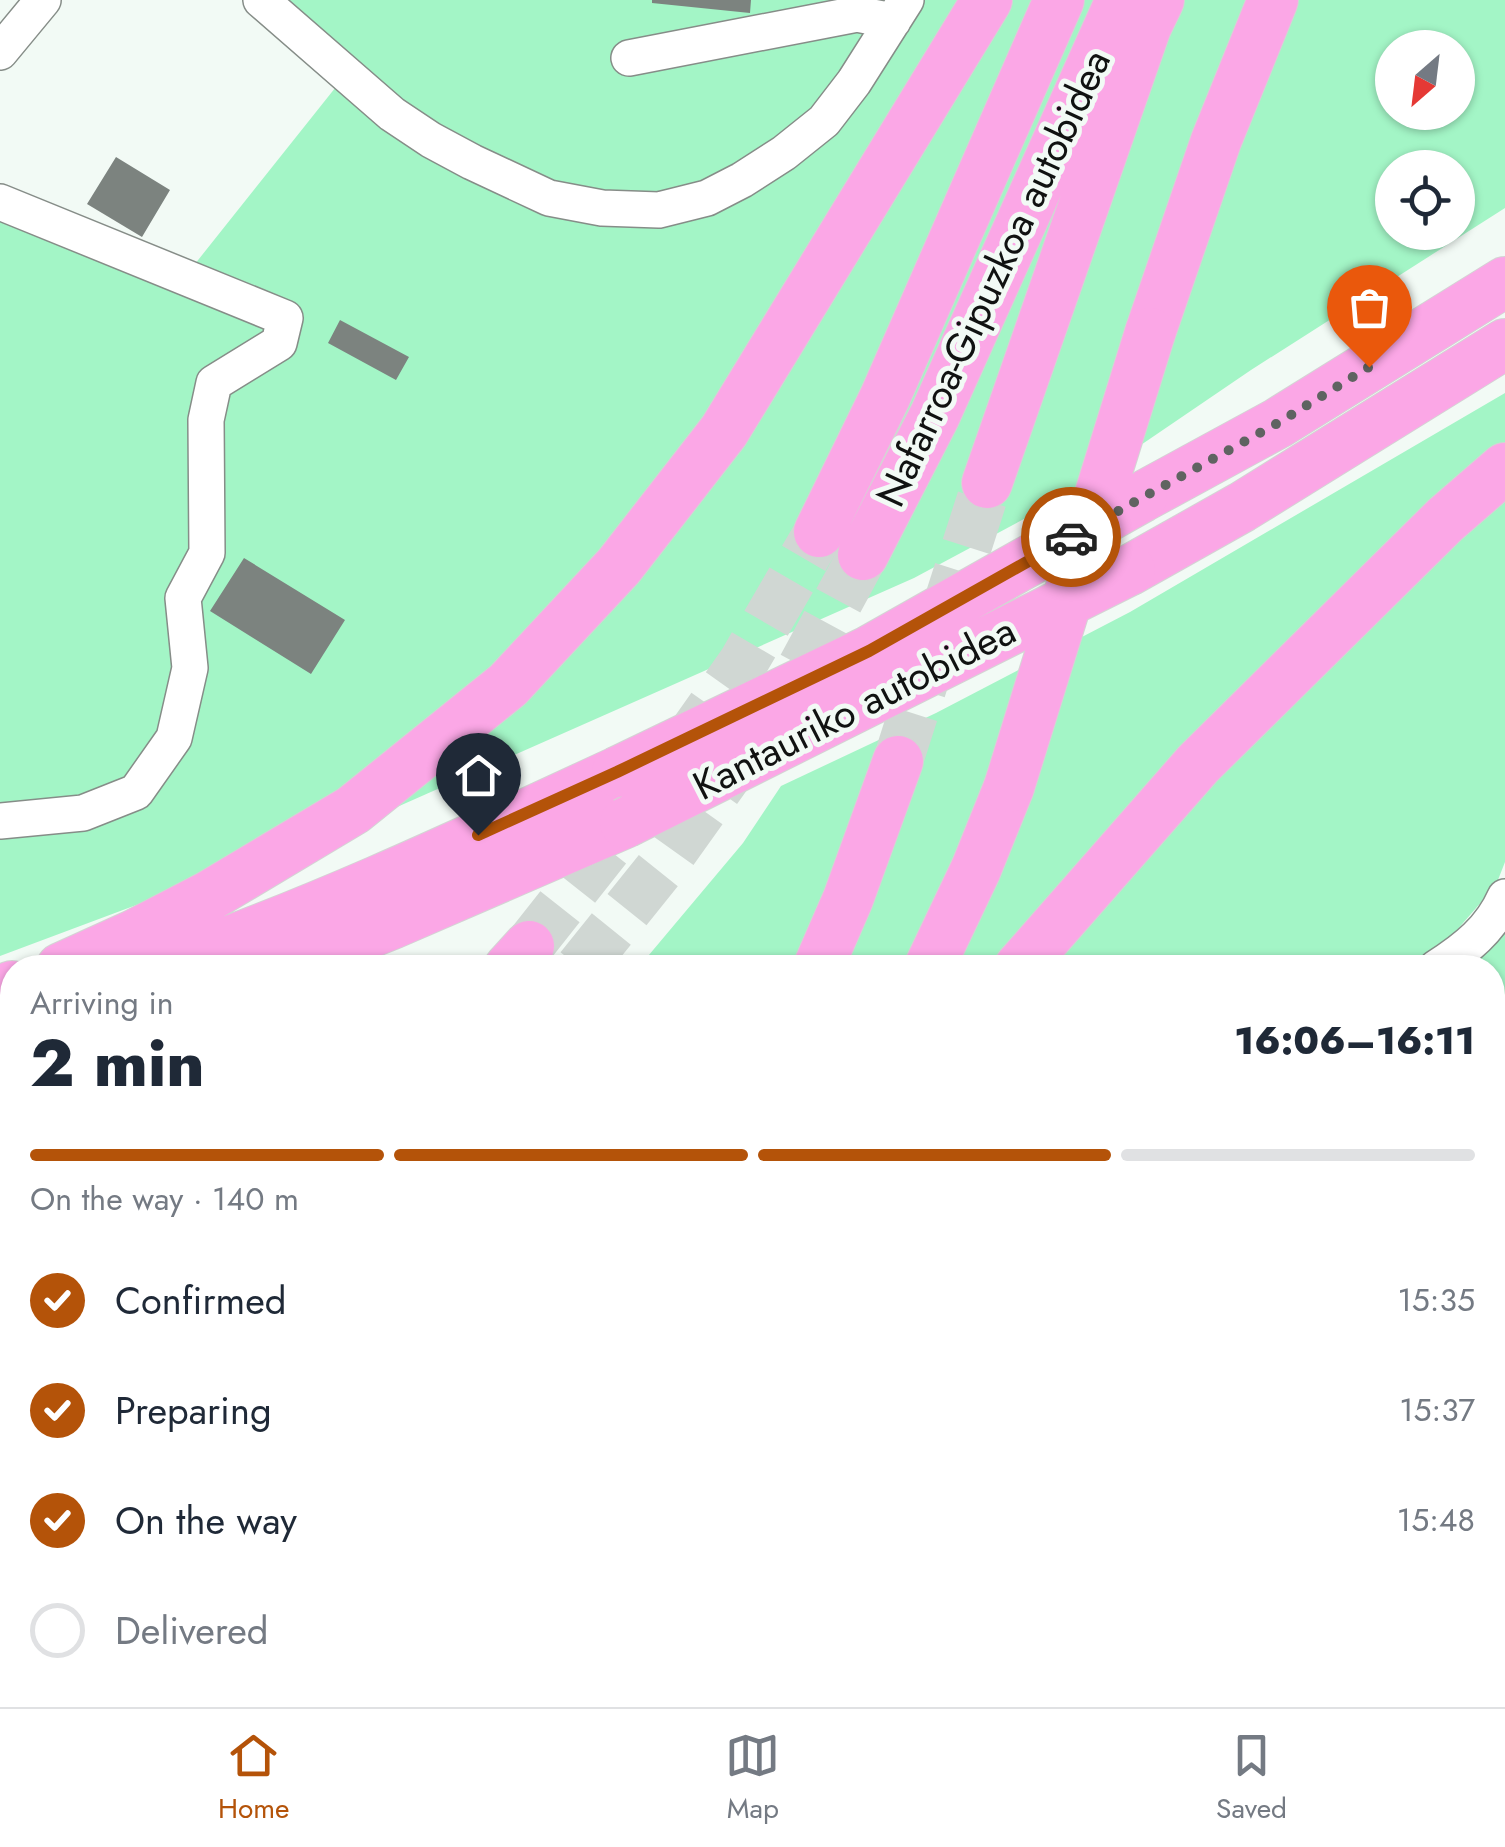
<!DOCTYPE html>
<meta charset="utf-8">
<style>
body{margin:0;font-family:Jost,sans-serif;background:#f2f2f3;color:#1f2937;height:100vh;display:flex;flex-direction:column;font-size:38px;white-space:nowrap}
*{box-sizing:border-box;margin:0}
p{font-size:32px;color:#747a83}
.icon{flex:none;width:55px;height:55px;fill:none;stroke:currentColor;stroke-width:2;stroke-linecap:round;stroke-linejoin:round}
.map{position:relative;flex:1;overflow:hidden}
.details{position:absolute;left:0px;top:955px;width:1505px;height:752px;display:flex;flex-direction:column;background:#fff;border-radius:40px 40px 0 0;box-shadow:0 2px 8px #0004}
.details>*{flex:none}
.needle{width:65px;rotate:208deg}
.fabs{position:absolute;left:1375px;top:30px;display:grid;gap:20px}
.fabs a{display:grid;place-items:center;width:100px;height:100px;border-radius:50%;background:#fff;box-shadow:0 2px 8px #0004;font-size:50px}
.pin{position:absolute;display:grid;place-items:center;width:85px;height:85px;color:#fff;margin:-102px -42px;border-radius:50% 50% 50% 0;rotate:-45deg;box-shadow:0 0 10px #0007}
.pin .icon{rotate:45deg}
.courier{position:absolute;display:grid;place-items:center;width:100px;height:100px;margin:-50px;border:8px solid #b45309;border-radius:50%;background:#fff;color:#222;box-shadow:0 2px 12px #0007}
.headline em{font-style:normal;font-weight:800}
.headline div{display:flex;flex-direction:column-reverse}
.headline{display:flex;align-items:center;justify-content:space-between;height:170px;padding:0 30px}
h1{font-size:65px;font-weight:800;line-height:75px}
.bar{display:grid;grid-template-columns:repeat(4,1fr);gap:15px 10px;align-content:center;height:120px;padding:0 30px}
.bar i{height:12px;border-radius:8px;background:#e0e1e3}
.bar .on{background:#b45309}
.bar p{grid-column:span 4}
ol{padding:0 30px;list-style:none}
li{display:flex;align-items:center;gap:30px;height:110px}
li p{margin-inline-start:auto}
li .icon{padding:10px;border-radius:50%;background:#b45309;color:#fff;stroke-width:4}
li:last-child{color:#747a83}
li i{width:55px;height:55px;border:5px solid #e0e1e3;border-radius:50%}
.dock{display:flex;justify-content:space-around;align-items:center;height:140px;border-top:2px solid #e0e1e3;background:#fff;font-size:28px;color:#747a83}
.dock a{display:grid;justify-items:center;gap:5px}
.dock .on{color:#b45309}
.map>svg:first-child{display:block}
.green{fill:#a3f5c6;fill-rule:evenodd}
.building{fill:#7c837f}
.lines{fill:none;stroke-linecap:round;stroke-linejoin:round}
.highway-tunnel{stroke:#d0d7d3;stroke-width:50;stroke-dasharray:50 25;stroke-linecap:butt}
.minor-casing{stroke:#868d88;stroke-width:38}
.highway-casing{stroke:#d4d4d4;stroke-width:52}
.path{stroke:#999f9b;stroke-width:6;stroke-dasharray:10 5;stroke-linecap:butt}
.minor{stroke:#fff;stroke-width:35}
.highway{stroke:#fba7e6;stroke-width:50}
.highway-bridge-casing{stroke:#d4d4d4;stroke-width:52;stroke-linecap:butt}
.highway-bridge{stroke:#fba7e6;stroke-width:50}
.done{stroke:#5f6361;stroke-width:10;stroke-dasharray:0 18}
.route{stroke:#b45309;stroke-width:12}
.labels{text-anchor:middle;stroke-width:10;stroke-linejoin:round;paint-order:stroke}
.street-label{font-size:40px;fill:#101211;stroke:#f2faf5}
</style>
<div class="map">
<svg width="1505" height="1707" viewBox="0 0 1505 1707">
<rect width="100%" height="100%" fill="#f2faf5"/>
<path class="green" d="M285,0H1505V208L1251,370L1063,498L914,578L388,811L0,956V215L179,284L355,63ZM1392,48H1458V112H1392ZM1392,168H1458V232H1392Z
M1505,393V862L1496,885L1444,945L1399,968H638L743,843L781,786L936,713L1130,612Z
M1505,926V1707H0V1497L12,1488V1695H1492V968L1457,967Z
M12,1123V1302L0,1310V1128Z"/>
<path class="building" d="M652,0H751L750,13L652,3Z
M116,157L170,190L142,237L87,204Z
M340,320L409,357L396,380L328,343Z
M244,558L345,620L311,674L210,611Z"/>
<g class="lines">
<path class="highway-tunnel" d="M683,748L743,663L819,532
M898,761L987,483
M529,946L638,808
M580,968L662,866L797,677L863,555"/>
<defs>
<path id="minor" d="M261,0L392,114L431,140L472,162L549,198L602,208L659,210L707,198L742,180L784,153L824,121L854,82L906,0
M0,52L43,0
M629,58L857,14L893,21
M0,202L285,318L279,343L214,383L206,420L207,553L183,598L190,668L174,738L136,792L83,813L0,821
M1436,968C1466,949 1491,929 1505,897
M601,1695L622,1707"/>
<path id="highway" d="M1150,333L1216,141L1273,0
M987,483L1146,27L1159,0
M1142,497L1278,423L1505,282
M819,532L885,397L1059,0
M863,555L935,415L1121,0
M1130,570L1242,507L1505,344
M61,968L134,935L209,896L353,810L508,685L619,566L724,431L987,0
M155,968C313,914 466,842 617,772
M283,968L392,924L625,823
M509,968L529,946
M818,968L848,899L898,761
M929,968L976,869L1009,787
M1019,968L1198,764L1445,520L1505,468
M0,991L12,986
M0,1073L12,1068
M0,1381L12,1372
M0,1442L12,1434
M112,1707L139,1695"/>
</defs>
<use href="#minor" class="minor-casing"/>
<use href="#highway" class="highway-casing"/>
<path class="path" d="M1497,1279L1505,1283"/>
<use href="#minor" class="minor"/>
<use href="#highway" class="highway"/>
<defs>
<path id="highway-bridge" d="M617,772L869,651L1142,497
M1009,787L1150,333
M625,823L1130,570"/>
</defs>
<use href="#highway-bridge" class="highway-bridge-casing"/>
<use href="#highway-bridge" class="highway-bridge"/>
</g>
<g class="lines">
<path class="done" d="M1071,537L1278,423L1369,367"/>
<path class="route" d="M478,835L617,772L869,651L1071,537"/>
</g>
<g class="labels">
<g class="street-label">
<text transform="translate(993 278) rotate(-65)" y="14">Nafarroa-Gipuzkoa autobidea</text>
<text transform="translate(854 708) rotate(-27)" y="14">Kantauriko autobidea</text>
</g>
</g>
</svg>
<div class="fabs">
<a><svg class="needle" viewBox="-14 -14 28 28"><path d="M0-13l5 13h-10z" fill="#e53935"/><path d="M0 13l5-13h-10z" fill="#747a83"/></svg></a>
<a><svg class="icon" aria-label="locate" viewBox="0 0 24 24"><circle cx="12" cy="12" r="6"/><path d="M12 2v4M12 18v4M2 12h4M18 12h4"/></svg></a>
</div>
<div class="pin" style="left:1369px;top:367px;background:#ea580c"><svg class="icon" aria-label="bag" viewBox="0 0 24 24"><path d="M5 8h14l-1 12H6zM9 8a3 3 0 0 1 6 0"/></svg></div>
<div class="pin" style="left:478px;top:835px;background:#1f2937"><svg class="icon" aria-label="home" viewBox="0 0 24 24"><path d="M3 11l9-7 9 7M6 9v11h12V9"/></svg></div>
<div class="courier" style="left:1071px;top:537px"><svg class="icon" aria-label="car" viewBox="0 0 24 24"><path d="M5 17H2v-5l4-1 3-4h7l3 4 3 1v5h-3M9 17h6M6 11h13"/><circle cx="7" cy="17" r="2"/><circle cx="17" cy="17" r="2"/></svg></div>
<section class="details">
<div class="headline"><div><h1>2 min</h1><p>Arriving in</p></div><em>16:06–16:11</em></div>
<div class="bar"><i class="on"></i><i class="on"></i><i class="on"></i><i></i><p>On the way · 140 m</p></div>
<ol>
<li><svg class="icon" aria-label="check" viewBox="0 0 24 24"><path d="M5 12l5 5 9-10"/></svg>Confirmed<p>15:35</p></li>
<li><svg class="icon" aria-label="check" viewBox="0 0 24 24"><path d="M5 12l5 5 9-10"/></svg>Preparing<p>15:37</p></li>
<li><svg class="icon" aria-label="check" viewBox="0 0 24 24"><path d="M5 12l5 5 9-10"/></svg>On the way<p>15:48</p></li>
<li><i></i>Delivered</li>
</ol>
</section>
</div>
<nav class="dock">
<a class="on"><svg class="icon" aria-label="home" viewBox="0 0 24 24"><path d="M3 11l9-7 9 7M6 9v11h12V9"/></svg>Home</a>
<a><svg class="icon" aria-label="map" viewBox="0 0 24 24"><path d="M3 6l6-2 6 2 6-2v14l-6 2-6-2-6 2zM9 4v14M15 6v14"/></svg>Map</a>
<a><svg class="icon" aria-label="saved" viewBox="0 0 24 24"><path d="M7 4h10v16l-5-4-5 4z"/></svg>Saved</a>
</nav>
